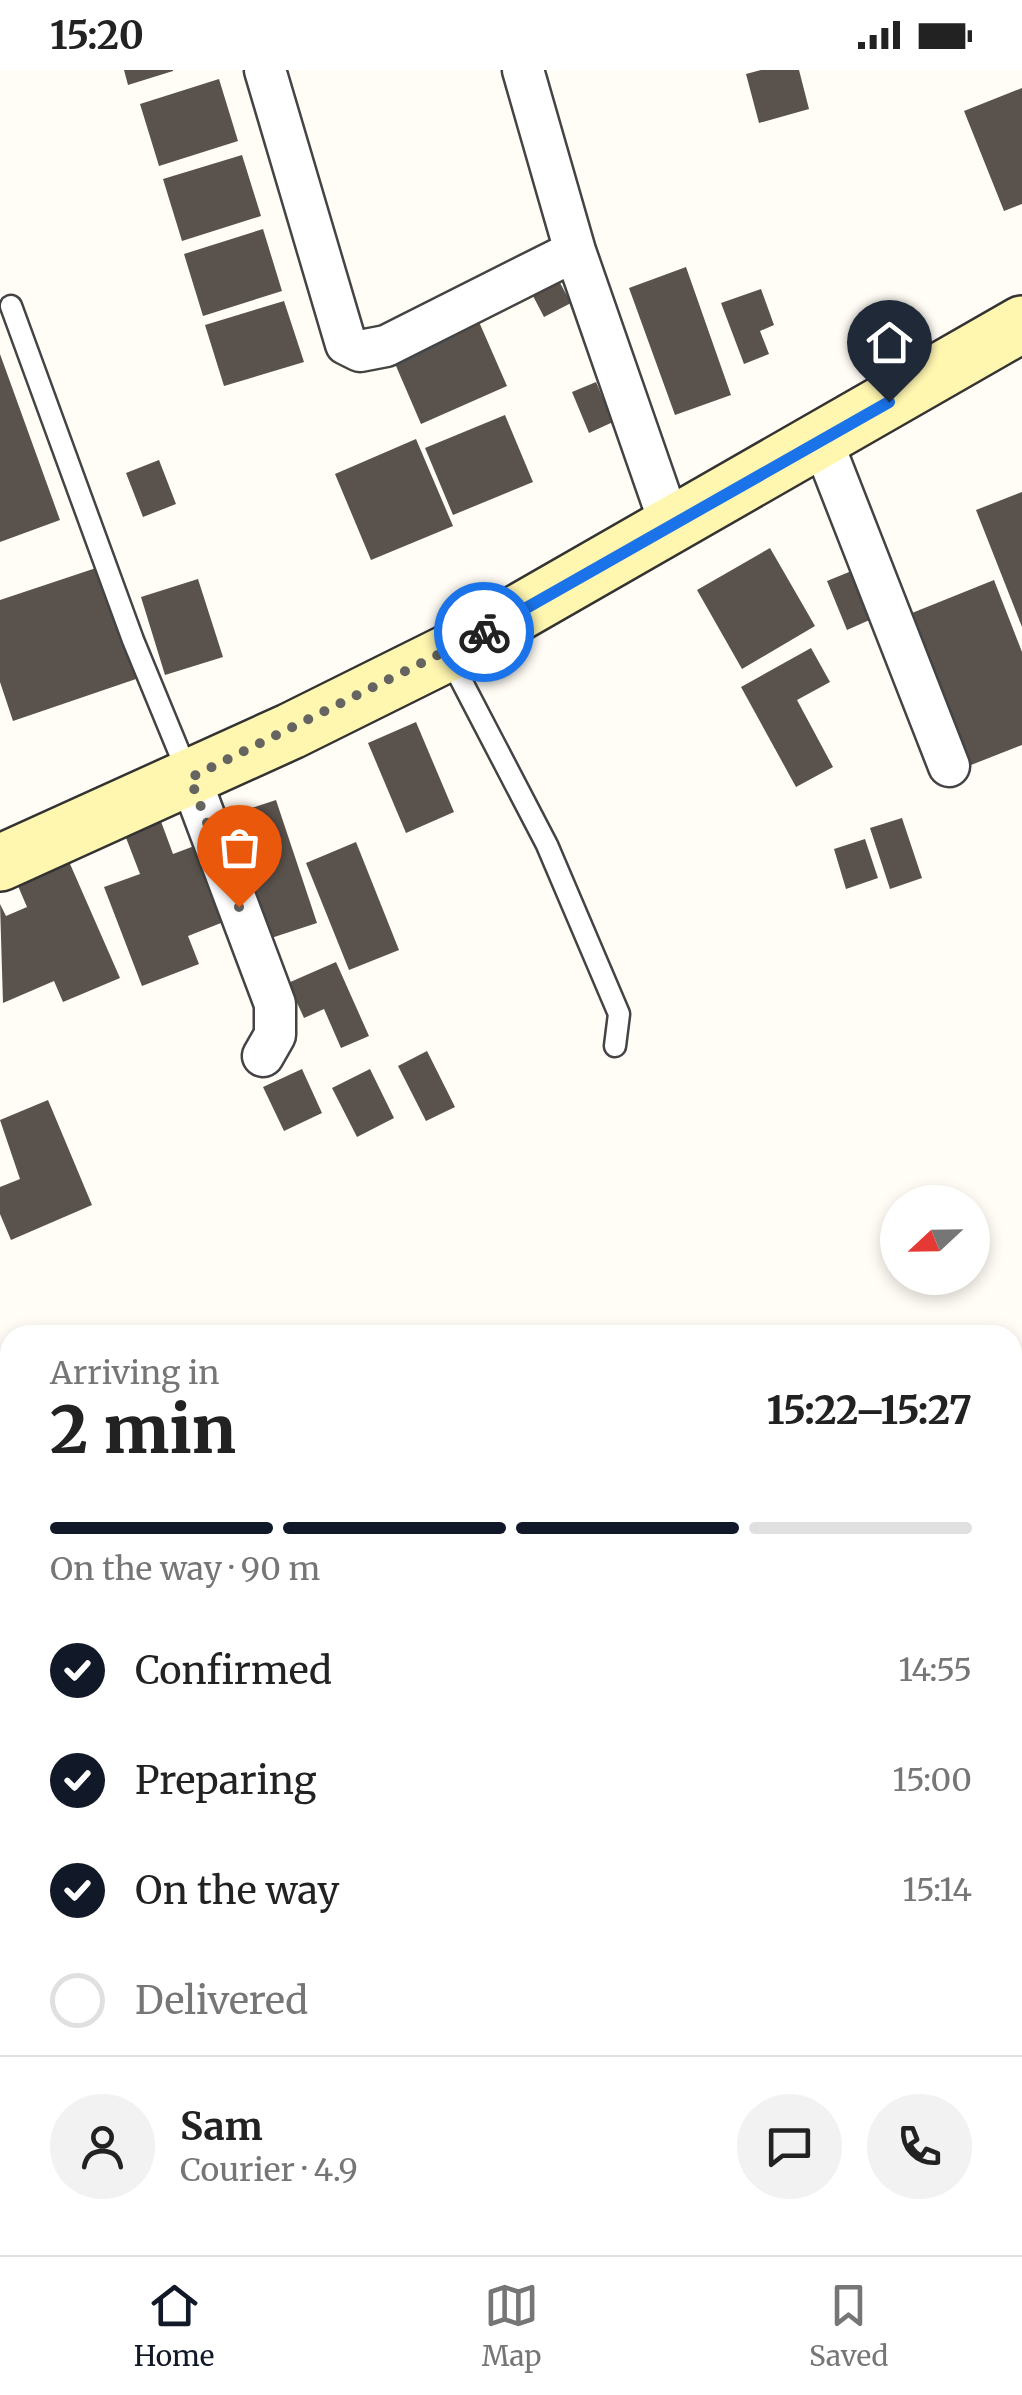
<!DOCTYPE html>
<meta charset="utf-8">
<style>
body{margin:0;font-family:Merriweather,serif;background:#f2f2f2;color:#222;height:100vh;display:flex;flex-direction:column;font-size:38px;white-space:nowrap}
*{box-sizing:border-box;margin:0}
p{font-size:32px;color:#767676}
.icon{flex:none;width:55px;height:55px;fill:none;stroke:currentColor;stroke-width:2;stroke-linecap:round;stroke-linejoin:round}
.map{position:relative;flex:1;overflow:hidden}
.sheet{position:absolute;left:0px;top:1255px;width:1022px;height:930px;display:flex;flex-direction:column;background:#fff;border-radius:30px 30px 0 0;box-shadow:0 5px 15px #0003}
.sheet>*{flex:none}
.needle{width:65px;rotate:248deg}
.buttons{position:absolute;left:880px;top:1115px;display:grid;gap:20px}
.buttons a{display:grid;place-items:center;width:110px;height:110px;border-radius:50%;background:#fff;box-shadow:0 5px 15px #0003;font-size:50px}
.pin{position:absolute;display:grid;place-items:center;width:85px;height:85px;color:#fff;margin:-102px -42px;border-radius:50% 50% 50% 0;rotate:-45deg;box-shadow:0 0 10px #0007}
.pin .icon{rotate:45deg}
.courier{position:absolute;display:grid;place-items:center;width:100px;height:100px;margin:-50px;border:8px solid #1a73e8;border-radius:50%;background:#fff;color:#222;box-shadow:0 2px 12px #0007}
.headline em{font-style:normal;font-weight:800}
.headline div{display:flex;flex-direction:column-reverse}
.headline{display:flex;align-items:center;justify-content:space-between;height:170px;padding:0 50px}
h1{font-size:65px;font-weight:800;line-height:75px}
.bar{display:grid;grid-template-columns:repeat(4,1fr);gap:15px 10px;align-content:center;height:120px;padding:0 50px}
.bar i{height:12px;border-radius:8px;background:#e0e0e0}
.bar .active{background:#111827}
.bar p{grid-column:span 4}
.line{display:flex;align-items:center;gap:25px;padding:0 50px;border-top:2px solid #e0e0e0}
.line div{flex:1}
.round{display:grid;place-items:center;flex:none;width:105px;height:105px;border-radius:52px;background:#f2f2f2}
ol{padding:0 50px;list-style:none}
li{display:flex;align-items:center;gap:30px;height:110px}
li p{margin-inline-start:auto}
li .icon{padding:10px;border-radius:50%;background:#111827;color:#fff;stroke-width:4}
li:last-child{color:#767676}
li i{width:55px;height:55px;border:5px solid #e0e0e0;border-radius:50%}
.status{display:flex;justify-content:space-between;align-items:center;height:70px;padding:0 50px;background:#fff;direction:ltr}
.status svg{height:28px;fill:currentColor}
.dock{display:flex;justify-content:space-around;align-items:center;height:140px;border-top:2px solid #e0e0e0;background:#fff;font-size:28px;color:#767676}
.dock a{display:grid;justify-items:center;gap:5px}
.dock .active{color:#111827}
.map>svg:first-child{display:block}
.water{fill:#b9e0f7;stroke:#3f96cf;stroke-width:2.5}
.building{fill:#5a524d}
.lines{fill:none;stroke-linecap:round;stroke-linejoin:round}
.lane-casing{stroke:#444;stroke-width:25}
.street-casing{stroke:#444;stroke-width:45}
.secondary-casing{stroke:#333;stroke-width:60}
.lane{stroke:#fff;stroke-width:20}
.street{stroke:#fff;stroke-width:40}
.secondary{stroke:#fff6b0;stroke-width:55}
.done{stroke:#646461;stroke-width:10;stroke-dasharray:0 18}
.route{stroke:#1a73e8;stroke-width:12}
</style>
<div class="status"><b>15:20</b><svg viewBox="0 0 49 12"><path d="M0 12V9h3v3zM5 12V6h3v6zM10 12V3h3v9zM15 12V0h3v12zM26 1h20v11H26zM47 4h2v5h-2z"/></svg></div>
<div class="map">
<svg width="1022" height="2185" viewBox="0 0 1022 2185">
<rect width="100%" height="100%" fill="#fffdf5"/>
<path class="water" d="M1013,1641L1022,1643V1765H1013Z
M10,1647V1956L0,1979V1655Z"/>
<path class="building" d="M124,0H173V1L128,15Z
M761,0H799L809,39L759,53L746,4Z
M219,9L238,71L159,96L140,34Z
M1022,18V134L1004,141L964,41Z
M242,85L261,146L182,171L163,109Z
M263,159L282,221L203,246L184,184Z
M686,197L731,325L675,345L629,218Z
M559,211L571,233L544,247L532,224Z
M761,219L774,255L760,261L769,284L744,294L721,233Z
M284,231L304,292L224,316L205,255Z
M476,245L507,316L421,354L390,282Z
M0,284L60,450L0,472Z
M596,312L613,352L589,363L572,322Z
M505,345L533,412L453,445L425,378Z
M416,369L453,456L371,490L335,404Z
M159,390L176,434L143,447L126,403Z
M1022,422V557L976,440Z
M770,478L815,556L742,599L697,520Z
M99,497L136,609L13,651L0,612V530Z
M854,500L874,548L847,560L827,511Z
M198,509L223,587L165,605L141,527Z
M994,510L1022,582V675L971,695L912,543Z
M811,578L830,612L797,630L833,697L796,717L741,617Z
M416,652L454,742L406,763L368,673Z
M276,730L317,853L265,870L224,747Z
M159,746L173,784L197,775L226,851L188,866L199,894L142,916L104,817L140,804L123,760Z
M902,748L922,808L890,819L870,758Z
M865,769L878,808L846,819L834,779Z
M356,772L399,880L349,900L306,793Z
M67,787L120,908L63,932L54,911L3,933L0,834L6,846L27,837L15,809Z
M336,892L369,966L341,978L324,939L304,948L288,913Z
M427,981L455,1037L426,1051L398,996Z
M302,999L322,1043L284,1061L263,1017Z
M370,999L394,1048L357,1067L332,1018Z
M48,1030L92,1135L11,1170L0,1144V1117L20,1109L0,1050Z"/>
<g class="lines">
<defs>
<path id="lane" d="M11,236L133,570L189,706
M448,585L547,775L619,944L615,976"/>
<path id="street" d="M265,0L346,274L360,281L386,276L575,181
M523,0L575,181L671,457
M822,371L949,696
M190,708L275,934V965L263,986"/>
<path id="secondary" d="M0,793L291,661L448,583L1022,254"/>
</defs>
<use href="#lane" class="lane-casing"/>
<use href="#street" class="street-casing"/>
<use href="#secondary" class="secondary-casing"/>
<use href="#lane" class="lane"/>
<use href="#street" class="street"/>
<use href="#secondary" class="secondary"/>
</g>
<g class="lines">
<path class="done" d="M239,837L190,708L484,562"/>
<path class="route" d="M484,562L889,332"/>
</g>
</svg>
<div class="buttons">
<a><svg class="needle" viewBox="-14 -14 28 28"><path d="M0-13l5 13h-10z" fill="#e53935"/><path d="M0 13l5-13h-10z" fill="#767676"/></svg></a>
</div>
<div class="pin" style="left:239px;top:837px;background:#ea580c"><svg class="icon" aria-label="bag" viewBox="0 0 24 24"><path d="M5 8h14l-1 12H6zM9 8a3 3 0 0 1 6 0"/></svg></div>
<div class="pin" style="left:889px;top:332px;background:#1f2937"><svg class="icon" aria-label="home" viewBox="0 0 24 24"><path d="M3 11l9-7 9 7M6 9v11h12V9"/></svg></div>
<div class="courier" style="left:484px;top:562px"><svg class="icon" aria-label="bike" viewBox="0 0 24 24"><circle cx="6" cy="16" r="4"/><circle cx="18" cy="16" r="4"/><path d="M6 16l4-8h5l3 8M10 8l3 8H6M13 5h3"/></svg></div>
<section class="sheet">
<div class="headline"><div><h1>2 min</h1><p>Arriving in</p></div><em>15:22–15:27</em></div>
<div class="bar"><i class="active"></i><i class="active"></i><i class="active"></i><i></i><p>On the way · 90 m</p></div>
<ol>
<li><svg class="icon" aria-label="check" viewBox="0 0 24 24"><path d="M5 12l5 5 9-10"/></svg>Confirmed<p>14:55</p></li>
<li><svg class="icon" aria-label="check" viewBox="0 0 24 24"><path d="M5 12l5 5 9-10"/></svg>Preparing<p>15:00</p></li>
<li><svg class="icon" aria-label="check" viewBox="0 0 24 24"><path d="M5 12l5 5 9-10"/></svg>On the way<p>15:14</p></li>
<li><i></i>Delivered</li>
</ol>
<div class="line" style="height:180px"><a class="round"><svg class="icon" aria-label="person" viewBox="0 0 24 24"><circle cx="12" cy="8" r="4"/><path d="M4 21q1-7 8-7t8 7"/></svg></a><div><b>Sam</b><p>Courier · 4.9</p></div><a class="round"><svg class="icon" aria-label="chat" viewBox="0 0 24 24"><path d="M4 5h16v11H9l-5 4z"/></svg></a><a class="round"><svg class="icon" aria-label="phone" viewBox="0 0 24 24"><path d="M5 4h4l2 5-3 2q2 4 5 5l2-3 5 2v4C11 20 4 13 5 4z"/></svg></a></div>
</section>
</div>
<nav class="dock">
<a class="active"><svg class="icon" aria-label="home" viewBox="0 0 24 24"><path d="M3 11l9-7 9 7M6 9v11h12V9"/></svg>Home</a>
<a><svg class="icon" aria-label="map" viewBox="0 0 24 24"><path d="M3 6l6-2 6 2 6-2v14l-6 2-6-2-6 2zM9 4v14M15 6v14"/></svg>Map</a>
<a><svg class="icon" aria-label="saved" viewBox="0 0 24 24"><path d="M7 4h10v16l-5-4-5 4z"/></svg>Saved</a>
</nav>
